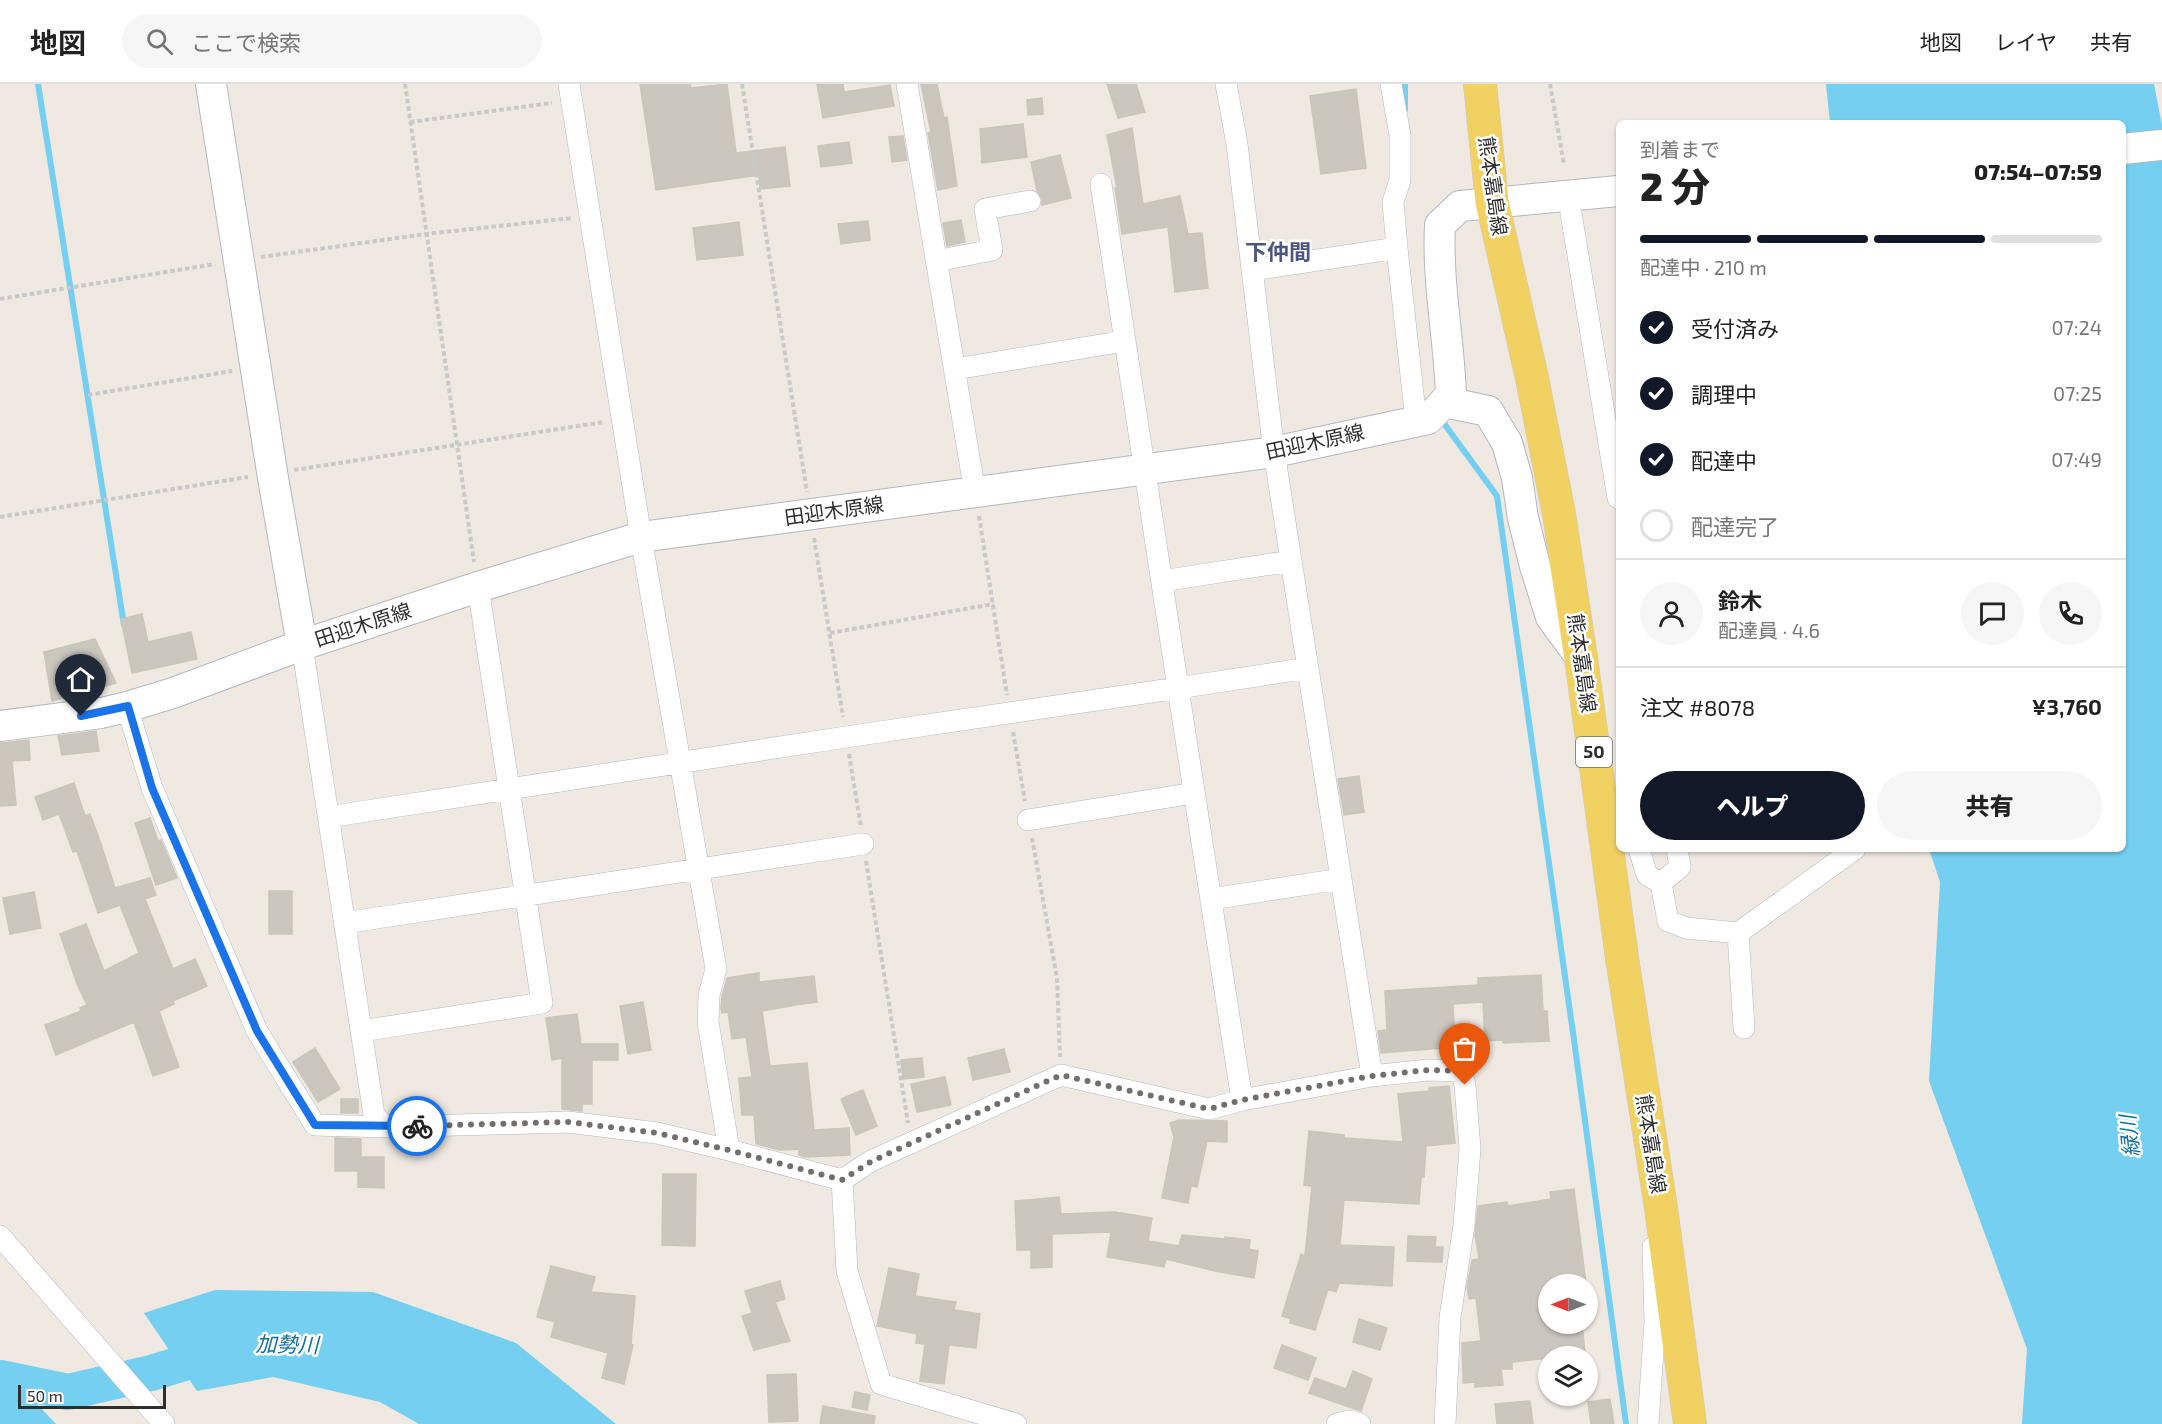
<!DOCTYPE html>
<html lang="ja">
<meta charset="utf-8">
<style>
body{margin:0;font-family:"Exo 2","Noto Sans JP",sans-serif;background:#f6f6f6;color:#222;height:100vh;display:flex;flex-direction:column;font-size:22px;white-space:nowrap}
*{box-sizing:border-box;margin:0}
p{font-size:20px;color:#767676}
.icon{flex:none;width:33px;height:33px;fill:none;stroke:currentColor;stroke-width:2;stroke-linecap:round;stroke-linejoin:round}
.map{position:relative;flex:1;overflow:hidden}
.panel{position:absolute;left:1616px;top:36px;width:510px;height:732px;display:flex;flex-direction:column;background:#fff;border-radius:9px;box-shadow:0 2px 4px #0004}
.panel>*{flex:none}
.needle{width:39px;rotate:270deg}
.fabs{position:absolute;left:1538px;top:1190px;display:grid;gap:12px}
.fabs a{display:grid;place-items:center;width:60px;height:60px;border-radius:50%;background:#fff;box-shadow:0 2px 4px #0004;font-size:30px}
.scale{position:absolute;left:18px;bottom:15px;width:148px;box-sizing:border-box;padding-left:6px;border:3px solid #2e2e2e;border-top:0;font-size:16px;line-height:21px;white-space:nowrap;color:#2e2e2e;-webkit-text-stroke:4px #fff;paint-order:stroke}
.pin{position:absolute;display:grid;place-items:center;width:51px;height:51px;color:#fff;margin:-62px -26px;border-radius:50% 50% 50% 0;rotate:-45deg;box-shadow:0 0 6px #0007}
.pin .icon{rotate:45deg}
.courier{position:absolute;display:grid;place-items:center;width:60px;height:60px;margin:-30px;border:4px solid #1a73e8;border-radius:50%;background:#fff;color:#222;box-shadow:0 2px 8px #0007}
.overview em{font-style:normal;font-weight:800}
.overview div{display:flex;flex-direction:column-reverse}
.overview{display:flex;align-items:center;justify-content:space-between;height:102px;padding:0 24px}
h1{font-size:39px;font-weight:800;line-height:45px}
.bar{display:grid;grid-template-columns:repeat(4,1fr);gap:9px 6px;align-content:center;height:72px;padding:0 24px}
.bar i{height:8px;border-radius:4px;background:#e0e0e0}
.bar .on{background:#111827}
.bar p{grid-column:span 4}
.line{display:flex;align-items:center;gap:15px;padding:0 24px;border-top:2px solid #e0e0e0}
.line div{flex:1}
.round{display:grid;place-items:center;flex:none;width:63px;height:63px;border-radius:32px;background:#f6f6f6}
ol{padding:0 24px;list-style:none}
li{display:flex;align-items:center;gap:18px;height:66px}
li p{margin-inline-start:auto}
li .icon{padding:6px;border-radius:50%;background:#111827;color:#fff;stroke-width:4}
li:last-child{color:#767676}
li i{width:33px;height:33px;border:3px solid #e0e0e0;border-radius:50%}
.cta{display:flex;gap:12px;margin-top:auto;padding:12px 24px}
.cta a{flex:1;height:69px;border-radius:36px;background:#111827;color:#fff;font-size:24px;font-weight:800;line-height:69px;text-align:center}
.cta a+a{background:#f6f6f6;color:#222}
header{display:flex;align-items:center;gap:36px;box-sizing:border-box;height:84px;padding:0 30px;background:#fff;border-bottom:2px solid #e0e0e0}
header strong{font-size:28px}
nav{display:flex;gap:33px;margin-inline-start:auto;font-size:21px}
.search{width:420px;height:54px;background:#f6f6f6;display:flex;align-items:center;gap:15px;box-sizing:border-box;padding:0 21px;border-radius:33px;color:#767676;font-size:22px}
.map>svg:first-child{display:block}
.water{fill:#75cff0}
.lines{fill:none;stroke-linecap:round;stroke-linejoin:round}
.stream{stroke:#75cff0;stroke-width:6}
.river{stroke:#75cff0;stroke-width:36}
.building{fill:#cbc7bf;stroke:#cbc5ba;stroke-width:1.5}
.street-casing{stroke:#b4b7c1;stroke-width:22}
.secondary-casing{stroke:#b4b7c1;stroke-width:32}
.primary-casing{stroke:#c9c9c9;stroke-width:34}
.path{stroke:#c9c9c9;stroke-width:4;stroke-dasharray:4.5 3;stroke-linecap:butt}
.street{stroke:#fff;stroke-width:21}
.secondary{stroke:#fff;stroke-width:30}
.primary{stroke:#f2d163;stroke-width:33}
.done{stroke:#726f6d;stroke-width:6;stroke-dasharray:0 10.8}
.route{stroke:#1a73e8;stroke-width:8}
.labels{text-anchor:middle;stroke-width:5;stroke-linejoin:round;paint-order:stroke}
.shield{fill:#fff;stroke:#6d6d6d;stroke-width:1.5}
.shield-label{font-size:18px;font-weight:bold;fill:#2e2e2e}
.street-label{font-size:20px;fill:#2e2e2e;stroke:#fff}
.water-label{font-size:21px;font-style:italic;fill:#0d6fa3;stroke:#fff}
.quarter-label{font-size:22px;font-weight:bold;fill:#4d5680;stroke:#fff}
</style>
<header>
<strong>地図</strong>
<div class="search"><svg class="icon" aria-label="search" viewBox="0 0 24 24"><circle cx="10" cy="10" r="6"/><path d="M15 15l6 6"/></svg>ここで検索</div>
<nav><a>地図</a><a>レイヤ</a><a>共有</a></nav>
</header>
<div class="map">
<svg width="2162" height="1340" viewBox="0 0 2162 1340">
<rect width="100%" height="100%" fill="#efe9e1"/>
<path class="water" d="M1826,0H2154L2162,41V1340H2022L2027,1265L1929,997L1940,798L1929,765H2122V39H1830Z
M215,1206L373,1208L516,1259L616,1340H419L380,1318L273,1293L197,1307L144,1229Z
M0,1281L56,1340H0Z"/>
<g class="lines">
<path class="stream" d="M38,0L124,541
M1405,0V26
M1440,334L1497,412L1575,963L1626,1340"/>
<path class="river" d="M0,1294L68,1308L151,1289L227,1266"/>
</g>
<path class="building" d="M640,0H690L691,4L727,0L736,69L785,63L790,102L760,105L759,91L656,106Z
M817,0H843L844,8L890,1L894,22L823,34Z
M921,0H937L944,34L947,33L957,102L938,106L928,49L931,48Z
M1107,0H1136L1145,28L1118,34Z
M1356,5L1366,84L1321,90L1310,12Z
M1042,14L1043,30L1028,31L1027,16Z
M1023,40L1027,73L982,79L980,45Z
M1132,44L1143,120L1180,112L1188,150L1202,149L1208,204L1175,208L1168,143L1122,150L1115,104H1117L1107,51Z
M903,52L907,76L892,78L889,53Z
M849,58L852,79L821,83L818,62Z
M1060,71L1071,114L1042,121V114L1037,107L1031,78Z
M961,136L965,158L947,162L943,139Z
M868,137L870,156L841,160L838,140Z
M739,138L743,171L697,176L693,144Z
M142,530L148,558L191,548L197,575L132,589L121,535Z
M95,555L116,599L52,617L44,568Z
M96,647L99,667L62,671L58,652Z
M29,656L30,676L12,677L16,721L0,722V659Z
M1359,692L1364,728L1344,731L1338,695Z
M74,699L85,732L90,730L101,760L115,804L150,794L156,811L145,815L173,885L195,875L207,902L173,917L174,920L159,927L179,983L153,992L134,938L56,971L45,941L81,927L80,924L87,921L77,900L60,850L86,840L104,887L139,869L120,821L98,829L77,767L73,768L59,730L43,736L35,713Z
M150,734L158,757L161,756L177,794L156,801L135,739Z
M269,807H292V850H269Z
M34,808L41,844L10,850L3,814Z
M759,889V898L814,892L817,918L803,920L801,916L802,920L762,927L770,982L807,979L814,1046L849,1044L850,1071L805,1073L799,1071V1065L780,1066L756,1060L754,1031H742L739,994L752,993L746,953L732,955L728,928L722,929L721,925L722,913L727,894Z
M1541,891L1543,927H1547L1549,957L1503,959V956L1485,957L1483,918L1453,920L1455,963L1381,969L1378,947L1387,946L1385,907L1478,901V894Z
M643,918L651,966L628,970L620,922Z
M577,930L581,960H618V976H592V1020H582V1027L562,1025V974L552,976L546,934Z
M315,964L340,1005L318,1018L293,978Z
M1004,965L1010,988L973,996L968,974Z
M922,974L924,993L903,995L901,976Z
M945,993L951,1021L917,1028L911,1000Z
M1449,1002L1455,1059L1426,1062L1424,1093H1421L1419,1120L1344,1116L1340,1161L1394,1163L1392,1202L1339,1199L1336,1208L1328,1205L1315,1246L1290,1239L1291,1235L1282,1232L1301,1170L1305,1172L1312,1102L1304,1101L1309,1047L1344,1051V1054L1403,1058L1398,1010L1429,1007V1004Z
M863,1006L877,1042L856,1051L841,1015Z
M341,1015H358V1029H341Z
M1179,1036L1227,1037V1058L1207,1057L1197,1103L1191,1102L1188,1119L1162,1114L1174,1053L1170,1039Z
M335,1054L361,1055V1073H384V1104L358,1103V1087H335Z
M663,1090H696L695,1162L662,1161Z
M1574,1105L1586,1200H1548V1239H1582L1585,1270L1548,1272V1274L1512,1278V1285H1501L1503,1301L1475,1303V1298L1463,1299L1462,1259L1481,1257L1476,1214L1469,1215L1467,1203L1472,1176L1479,1175L1475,1151L1478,1122L1507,1118L1508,1122L1551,1115L1550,1108Z
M1059,1113L1061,1130L1115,1128L1152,1134L1148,1157L1179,1162L1182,1151L1225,1155V1153L1250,1156L1249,1165L1258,1167L1254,1194L1215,1187L1166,1175L1164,1183L1107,1173L1111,1148L1052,1150V1183L1031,1184V1166H1017L1015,1117Z
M1408,1152L1436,1153L1435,1163H1443L1442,1178L1407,1177Z
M551,1182L595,1193L591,1208L635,1212L631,1260L633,1261L624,1300L602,1294L608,1269L551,1253L555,1238L537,1233Z
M889,1184L919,1190L915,1212L956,1218L954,1226L980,1230L976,1264L949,1261L944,1300L920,1297L925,1260L916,1259L917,1250L877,1242Z
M780,1197L785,1215L775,1218L790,1257L754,1266L742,1232L752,1229L745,1207Z
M1359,1235L1387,1244L1380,1266L1353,1258Z
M1282,1261L1316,1274L1308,1296L1274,1284Z
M1353,1287L1372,1295L1361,1327L1309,1309L1315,1294L1346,1305Z
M796,1290L798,1337L769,1338L767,1291Z
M855,1308L870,1311L867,1326L852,1323Z
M1610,1315L1614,1340H1591L1588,1318Z
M1530,1317L1533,1340H1497L1495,1320Z
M823,1322L875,1332L874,1340H820Z"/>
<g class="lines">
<defs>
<path id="street" d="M569,0L641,453L716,885L709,911L708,938L729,1066
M907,0L975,409
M1226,0L1237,60L1274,368L1372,992
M1391,0L1400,51V96L1393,118L1397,164
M1101,100L1178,604L1308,584
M1571,129L1618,414
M936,177L992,166L985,125L1030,117
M1252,186L1397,164L1416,337
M955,285L1125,257
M1162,497L1291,477
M302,561L374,1031L386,1043
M127,623L152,704L257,947L315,1041L386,1043L568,1038L657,1049L729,1066L842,1096L871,1077L1061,991L1209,1025L1242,1016L1372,992L1428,986L1461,987L1465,1001L1470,1065L1464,1141L1450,1234L1445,1340
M328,733L846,653L1178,604L1242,1016
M1028,736L1194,709
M1639,765L1647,791L1661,799L1680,783L1677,765
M1661,799L1668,837L1686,844L1738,849L1744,944
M1211,815L1341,795
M344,839L863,760
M1738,849L1855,765
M361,947L542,919L478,503
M842,1096L847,1187L881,1300L1016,1340
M0,1152L164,1340
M1337,1340L1349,1337L1360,1340
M1648,1340L1655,1237L1653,1163"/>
<path id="secondary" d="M211,0L273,394L302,561
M2122,65L2162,61
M1445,318L1488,327L1507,359L1517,394L1523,434L1535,482L1551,533L1581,574
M0,642L101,629L127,623L173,609L302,561L478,503L641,453L1274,368L1428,335L1451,311C1449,254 1437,198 1440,141L1460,122L1618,107"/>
<path id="primary" d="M1480,0L1492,118L1532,294L1559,430L1581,574L1622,874L1661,1124L1690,1340"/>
</defs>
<use href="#street" class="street-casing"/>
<use href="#secondary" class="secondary-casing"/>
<use href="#primary" class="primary-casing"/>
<path class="path" d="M405,0L474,478
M742,0L807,408
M1550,0L1564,81
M410,38L552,19
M261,173L426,150L572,134
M0,215L215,180
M88,311L232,287
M294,386L604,338
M979,432L1007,611
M0,433L248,393
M814,454L843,633
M830,549L993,520
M1013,648L1025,717
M849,670L861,743
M1032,754L1057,894L1060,973
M866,777L908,1039"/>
<use href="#street" class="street"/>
<use href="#secondary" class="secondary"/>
<use href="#primary" class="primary"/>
</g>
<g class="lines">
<path class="done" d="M417,1042L568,1038L657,1049L729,1066L842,1096L872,1077L1061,991L1209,1025L1242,1016L1372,992L1428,986L1461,987L1465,1001"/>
<path class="route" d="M81,632L128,622L152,704L257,947L315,1041L417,1042"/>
</g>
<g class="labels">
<rect class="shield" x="1576" y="653" width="36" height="30" rx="4.5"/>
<g class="shield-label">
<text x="1594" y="674">50</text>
</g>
<g class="street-label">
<text transform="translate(1493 102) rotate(82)" y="7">熊本嘉島線</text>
<text transform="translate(1315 358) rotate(-12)" y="7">田迎木原線</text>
<text transform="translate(834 427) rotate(-8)" y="7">田迎木原線</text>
<text transform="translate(363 541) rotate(-18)" y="7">田迎木原線</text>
<text transform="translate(1582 579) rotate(82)" y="7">熊本嘉島線</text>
<text transform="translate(1651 1060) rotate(81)" y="7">熊本嘉島線</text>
</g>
<g class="water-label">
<text transform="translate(2130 1052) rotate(-96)" y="7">緑川</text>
<text transform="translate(287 1261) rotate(1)" y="7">加勢川</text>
</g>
<g class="quarter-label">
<text x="1278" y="176">下仲間</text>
</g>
</g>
</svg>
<div class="fabs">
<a><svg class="needle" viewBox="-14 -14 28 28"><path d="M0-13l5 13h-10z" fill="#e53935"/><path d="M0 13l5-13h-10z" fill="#767676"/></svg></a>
<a><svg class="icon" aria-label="layers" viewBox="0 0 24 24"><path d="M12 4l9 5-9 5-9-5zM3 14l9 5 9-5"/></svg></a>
</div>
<div class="scale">50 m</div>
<div class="pin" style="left:1465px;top:1001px;background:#ea580c"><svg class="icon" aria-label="bag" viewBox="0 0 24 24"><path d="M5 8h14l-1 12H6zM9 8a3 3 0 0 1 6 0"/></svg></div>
<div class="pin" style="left:81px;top:632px;background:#1f2937"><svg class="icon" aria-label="home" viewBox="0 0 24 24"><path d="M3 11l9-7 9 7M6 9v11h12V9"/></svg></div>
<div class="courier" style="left:417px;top:1042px"><svg class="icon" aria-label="bike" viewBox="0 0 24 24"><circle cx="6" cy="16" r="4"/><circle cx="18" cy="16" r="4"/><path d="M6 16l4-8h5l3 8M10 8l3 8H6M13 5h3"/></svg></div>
<section class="panel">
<div class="overview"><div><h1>2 分</h1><p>到着まで</p></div><em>07:54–07:59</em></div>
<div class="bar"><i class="on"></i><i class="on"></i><i class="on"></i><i></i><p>配達中 · 210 m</p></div>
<ol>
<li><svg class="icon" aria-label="check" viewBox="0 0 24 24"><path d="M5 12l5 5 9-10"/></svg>受付済み<p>07:24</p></li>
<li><svg class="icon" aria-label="check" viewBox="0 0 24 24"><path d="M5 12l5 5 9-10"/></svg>調理中<p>07:25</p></li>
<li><svg class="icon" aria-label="check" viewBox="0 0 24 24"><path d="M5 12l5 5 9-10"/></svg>配達中<p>07:49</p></li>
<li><i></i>配達完了</li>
</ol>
<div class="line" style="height:108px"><a class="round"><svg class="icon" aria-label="person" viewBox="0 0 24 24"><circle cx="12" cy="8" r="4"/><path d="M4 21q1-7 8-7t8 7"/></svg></a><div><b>鈴木</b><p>配達員 · 4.6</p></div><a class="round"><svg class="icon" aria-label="chat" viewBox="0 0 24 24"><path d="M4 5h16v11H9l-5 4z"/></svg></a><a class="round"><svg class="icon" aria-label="phone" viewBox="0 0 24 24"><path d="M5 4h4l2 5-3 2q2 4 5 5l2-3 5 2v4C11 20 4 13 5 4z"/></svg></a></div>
<div class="line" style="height:78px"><div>注文 #8078</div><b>¥3,760</b></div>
<div class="cta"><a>ヘルプ</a><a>共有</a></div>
</section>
</div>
